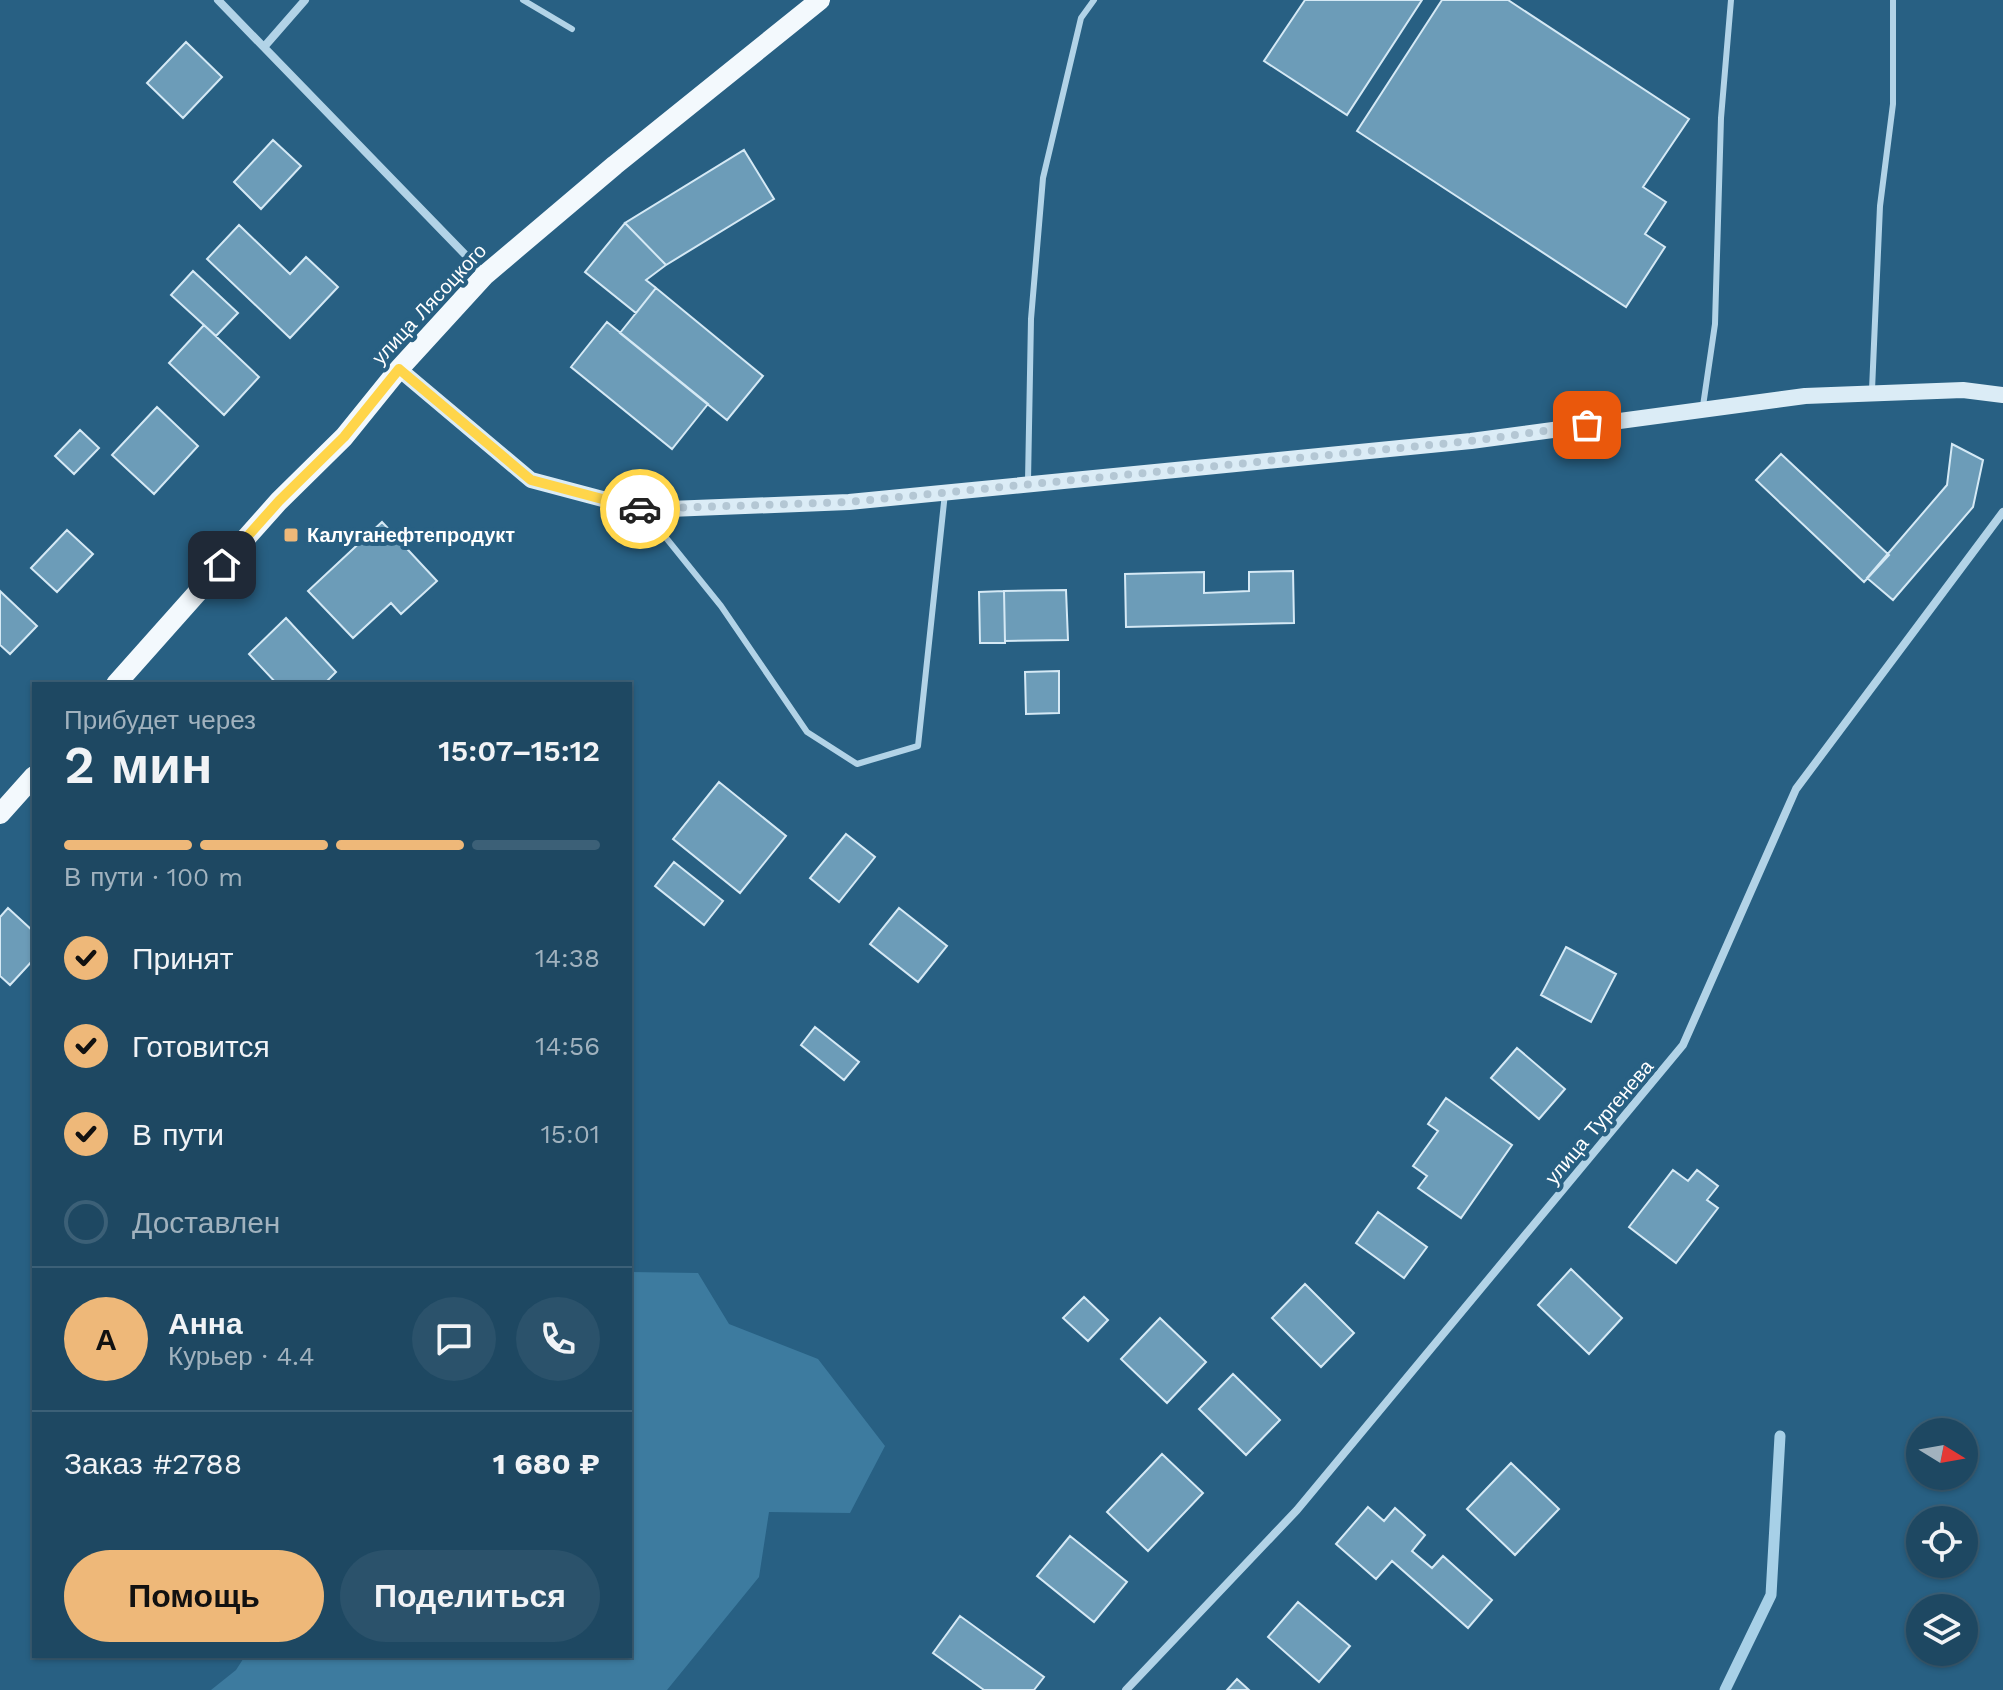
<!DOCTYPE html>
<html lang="ru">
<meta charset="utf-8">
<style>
body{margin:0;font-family:"Work Sans",sans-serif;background:#2b526b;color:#f1f3f6;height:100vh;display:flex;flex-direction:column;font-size:30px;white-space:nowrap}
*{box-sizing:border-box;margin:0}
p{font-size:26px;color:#a1b2be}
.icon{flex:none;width:44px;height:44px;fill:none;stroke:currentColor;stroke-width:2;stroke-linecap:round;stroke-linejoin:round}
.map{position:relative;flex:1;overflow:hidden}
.side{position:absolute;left:32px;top:682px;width:600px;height:976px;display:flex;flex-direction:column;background:#1e4862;border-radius:0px;box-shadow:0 2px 6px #0004,0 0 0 2px #3c6077}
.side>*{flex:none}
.needle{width:52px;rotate:101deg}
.tools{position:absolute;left:1906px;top:1418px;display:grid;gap:16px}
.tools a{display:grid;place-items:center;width:72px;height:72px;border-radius:50%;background:#1e4862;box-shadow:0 2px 6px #0004,0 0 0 2px #3c6077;font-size:40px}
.pin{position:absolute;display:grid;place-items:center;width:68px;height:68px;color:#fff;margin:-34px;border-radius:16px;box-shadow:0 4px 12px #0006}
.courier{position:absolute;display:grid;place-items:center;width:80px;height:80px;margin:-40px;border:6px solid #ffd54a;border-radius:50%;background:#fff;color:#222;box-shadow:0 2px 10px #0007}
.headline em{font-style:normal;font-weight:600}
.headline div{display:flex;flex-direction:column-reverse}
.headline{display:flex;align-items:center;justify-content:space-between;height:136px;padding:0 32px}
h1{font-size:52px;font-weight:600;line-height:60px}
.bar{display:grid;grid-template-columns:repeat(4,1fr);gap:12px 8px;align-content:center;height:96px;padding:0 32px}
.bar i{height:10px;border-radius:6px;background:#3c6077}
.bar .active{background:#eeb879}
.bar p{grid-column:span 4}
.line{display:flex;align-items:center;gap:20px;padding:0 32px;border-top:2px solid #3c6077}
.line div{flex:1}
.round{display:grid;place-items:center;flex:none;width:84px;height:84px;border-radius:42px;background:#2b526b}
ol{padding:0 32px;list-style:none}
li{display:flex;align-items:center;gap:24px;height:88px}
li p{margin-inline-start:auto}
li .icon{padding:8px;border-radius:50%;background:#eeb879;color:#111;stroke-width:4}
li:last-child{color:#a1b2be}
li i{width:44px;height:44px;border:4px solid #3c6077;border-radius:50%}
.cta{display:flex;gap:16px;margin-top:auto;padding:16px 32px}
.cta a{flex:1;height:92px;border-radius:48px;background:#eeb879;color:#111;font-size:32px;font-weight:600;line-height:92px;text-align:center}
.cta a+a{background:#2b526b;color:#f1f3f6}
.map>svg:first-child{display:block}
.green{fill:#3d7b9f}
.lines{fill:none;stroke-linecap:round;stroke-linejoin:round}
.stream{stroke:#a7d0e7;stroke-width:11}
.building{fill:#6c9cb8;stroke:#d5e9f5;stroke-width:2}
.lane{stroke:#b2d3e7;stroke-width:6}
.street{stroke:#b2d3e7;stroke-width:8}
.secondary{stroke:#dbecf6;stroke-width:16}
.primary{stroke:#f3f9fd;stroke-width:20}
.done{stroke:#b4c7d4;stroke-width:8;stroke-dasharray:0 14.4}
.route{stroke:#ffd54a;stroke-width:10}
.poi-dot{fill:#eeb879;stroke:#286083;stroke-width:3}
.labels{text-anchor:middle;stroke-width:8;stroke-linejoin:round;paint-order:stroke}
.street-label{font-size:20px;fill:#fff;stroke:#286083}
.poi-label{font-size:20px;font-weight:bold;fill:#fff;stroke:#286083;text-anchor:start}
</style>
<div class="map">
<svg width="2003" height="1690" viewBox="0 0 2003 1690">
<rect width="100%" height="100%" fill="#286083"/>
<path class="green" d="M630,1272L698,1273L729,1324L818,1359L885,1446L850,1513L769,1512L759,1577L667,1690H211L236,1670L245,1656H630Z"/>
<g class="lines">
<path class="stream" d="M1725,1690L1771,1595L1780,1436"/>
</g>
<path class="building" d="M1305,0H1422L1347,115L1264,61Z
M1442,0H1508L1689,119L1643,187L1666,202L1645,234L1665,247L1626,307L1357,131Z
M186,42L222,77L183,118L147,83Z
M273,140L301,166L261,209L234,182Z
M744,150L774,199L666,265L625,223Z
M625,223L666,265L646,280L656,288L636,313L585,272Z
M239,225L290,274L306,257L338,287L290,338L207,259Z
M193,271L238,313L216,336L171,295Z
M656,288L763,376L727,420L620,333Z
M607,322L708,404L672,449L571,367Z
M204,325L259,377L224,415L169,363Z
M157,407L198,446L154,494L112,455Z
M80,430L99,448L74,474L55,456Z
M1952,444L1983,460L1973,507L1893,600L1867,578L1947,485Z
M1781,454L1889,555L1864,582L1756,480Z
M382,522L437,581L401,614L391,603L353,638L308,591Z
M67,530L93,554L57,592L31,568Z
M1293,571L1294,623L1126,627L1125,574L1204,572V593L1249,591V572Z
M1066,590L1068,640L1005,641L1004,591Z
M0,591L37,626L10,654L0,645Z
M1004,591L1005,643H980L979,592Z
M286,618L336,672L324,684H277L249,654Z
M1059,671V713L1026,714L1025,672Z
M719,782L786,836L740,893L673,839Z
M846,834L875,857L839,902L810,878Z
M674,862L723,901L704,925L655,886Z
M8,908L34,932V959L10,985L0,976V917Z
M899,908L947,946L918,982L870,944Z
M1566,947L1616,974L1591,1022L1541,995Z
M815,1027L859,1062L844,1080L801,1045Z
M1517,1048L1565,1089L1539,1119L1491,1078Z
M1446,1098L1512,1145L1461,1218L1418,1188L1427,1176L1413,1166L1438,1131L1428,1124Z
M1673,1170L1688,1181L1697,1170L1718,1186L1707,1200L1718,1208L1676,1263L1629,1227Z
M1378,1212L1427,1247L1404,1278L1356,1243Z
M1571,1269L1622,1318L1589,1354L1538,1305Z
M1305,1284L1354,1333L1321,1367L1272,1318Z
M1084,1297L1108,1320L1088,1341L1063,1318Z
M1160,1318L1206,1362L1167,1403L1121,1359Z
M1233,1374L1280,1420L1246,1455L1199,1409Z
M1162,1454L1203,1493L1148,1551L1107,1512Z
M1511,1463L1559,1509L1515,1555L1467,1509Z
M1368,1507L1384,1521L1395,1508L1425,1535L1412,1551L1432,1568L1443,1556L1492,1600L1468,1628L1392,1561L1376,1579L1336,1544Z
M1070,1536L1127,1582L1094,1622L1037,1576Z
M1298,1602L1350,1646L1319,1682L1268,1637Z
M960,1616L1044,1677L1034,1690H984L933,1653Z
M1237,1679L1249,1690H1227Z"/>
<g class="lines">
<path class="lane" d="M523,0L572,29
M1872,390L1880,206L1893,104V0
M1703,406L1715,324L1721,118L1731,0
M1028,481L1031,319L1043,178L1081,18L1094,0
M646,513L721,606L807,732L857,764L918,746L945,493"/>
<path class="street" d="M218,0L484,274
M264,47L305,0
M1126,1690L1297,1510L1683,1045L1796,789L2003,512"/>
<path class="secondary" d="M399,369L531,480L644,510L849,502L1471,441L1805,396L1963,390L2003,395"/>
<path class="primary" d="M116,684L279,501L344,437L399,369L485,275L615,165L820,0
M0,814L34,776"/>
</g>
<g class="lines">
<path class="done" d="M640,509L849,502L1471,441L1587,425"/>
<path class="route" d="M222,565L279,501L344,437L399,369L531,480L640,509"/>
</g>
<rect class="poi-dot" x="283" y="527" width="16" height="16" rx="4"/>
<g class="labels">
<g class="street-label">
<text transform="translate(429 304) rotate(-47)" y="7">улица Лясоцкого</text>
<text transform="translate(1599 1122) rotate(-50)" y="7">улица Тургенева</text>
</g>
<g class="poi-label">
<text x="307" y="542">Калуганефтепродукт</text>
</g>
</g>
</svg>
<div class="tools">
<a><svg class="needle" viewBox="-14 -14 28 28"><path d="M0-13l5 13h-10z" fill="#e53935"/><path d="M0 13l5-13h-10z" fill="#a1b2be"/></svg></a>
<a><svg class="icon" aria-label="locate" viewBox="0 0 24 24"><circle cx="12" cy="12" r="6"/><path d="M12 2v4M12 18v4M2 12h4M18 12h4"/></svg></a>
<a><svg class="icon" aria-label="layers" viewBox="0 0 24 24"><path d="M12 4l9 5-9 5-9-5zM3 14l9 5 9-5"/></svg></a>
</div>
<div class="pin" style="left:1587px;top:425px;background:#ea580c"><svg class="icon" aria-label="bag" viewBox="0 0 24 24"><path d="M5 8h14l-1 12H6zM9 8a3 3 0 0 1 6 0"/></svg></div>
<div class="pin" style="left:222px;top:565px;background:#1f2937"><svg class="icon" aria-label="home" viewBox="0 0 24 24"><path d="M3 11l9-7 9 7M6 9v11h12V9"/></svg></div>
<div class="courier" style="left:640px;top:509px"><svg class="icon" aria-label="car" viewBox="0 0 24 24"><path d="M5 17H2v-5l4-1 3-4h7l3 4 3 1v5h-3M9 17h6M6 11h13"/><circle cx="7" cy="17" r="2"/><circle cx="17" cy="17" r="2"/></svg></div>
<section class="side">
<div class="headline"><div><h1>2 мин</h1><p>Прибудет через</p></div><em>15:07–15:12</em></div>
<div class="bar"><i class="active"></i><i class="active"></i><i class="active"></i><i></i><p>В пути · 100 m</p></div>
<ol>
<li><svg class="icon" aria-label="check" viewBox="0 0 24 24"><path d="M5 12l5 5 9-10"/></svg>Принят<p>14:38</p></li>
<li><svg class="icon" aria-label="check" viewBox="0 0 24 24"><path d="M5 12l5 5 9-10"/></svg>Готовится<p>14:56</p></li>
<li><svg class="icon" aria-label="check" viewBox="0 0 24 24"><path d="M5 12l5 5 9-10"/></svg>В пути<p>15:01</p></li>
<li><i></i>Доставлен</li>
</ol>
<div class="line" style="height:144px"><b class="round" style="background:#eeb879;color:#111">А</b><div><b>Анна</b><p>Курьер · 4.4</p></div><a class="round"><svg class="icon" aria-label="chat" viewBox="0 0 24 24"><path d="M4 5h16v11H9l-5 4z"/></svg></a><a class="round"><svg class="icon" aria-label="phone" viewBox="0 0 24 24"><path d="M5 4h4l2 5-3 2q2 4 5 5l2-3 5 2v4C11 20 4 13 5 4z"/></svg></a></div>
<div class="line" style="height:104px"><div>Заказ #2788</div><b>1 680 ₽</b></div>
<div class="cta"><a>Помощь</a><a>Поделиться</a></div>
</section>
</div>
